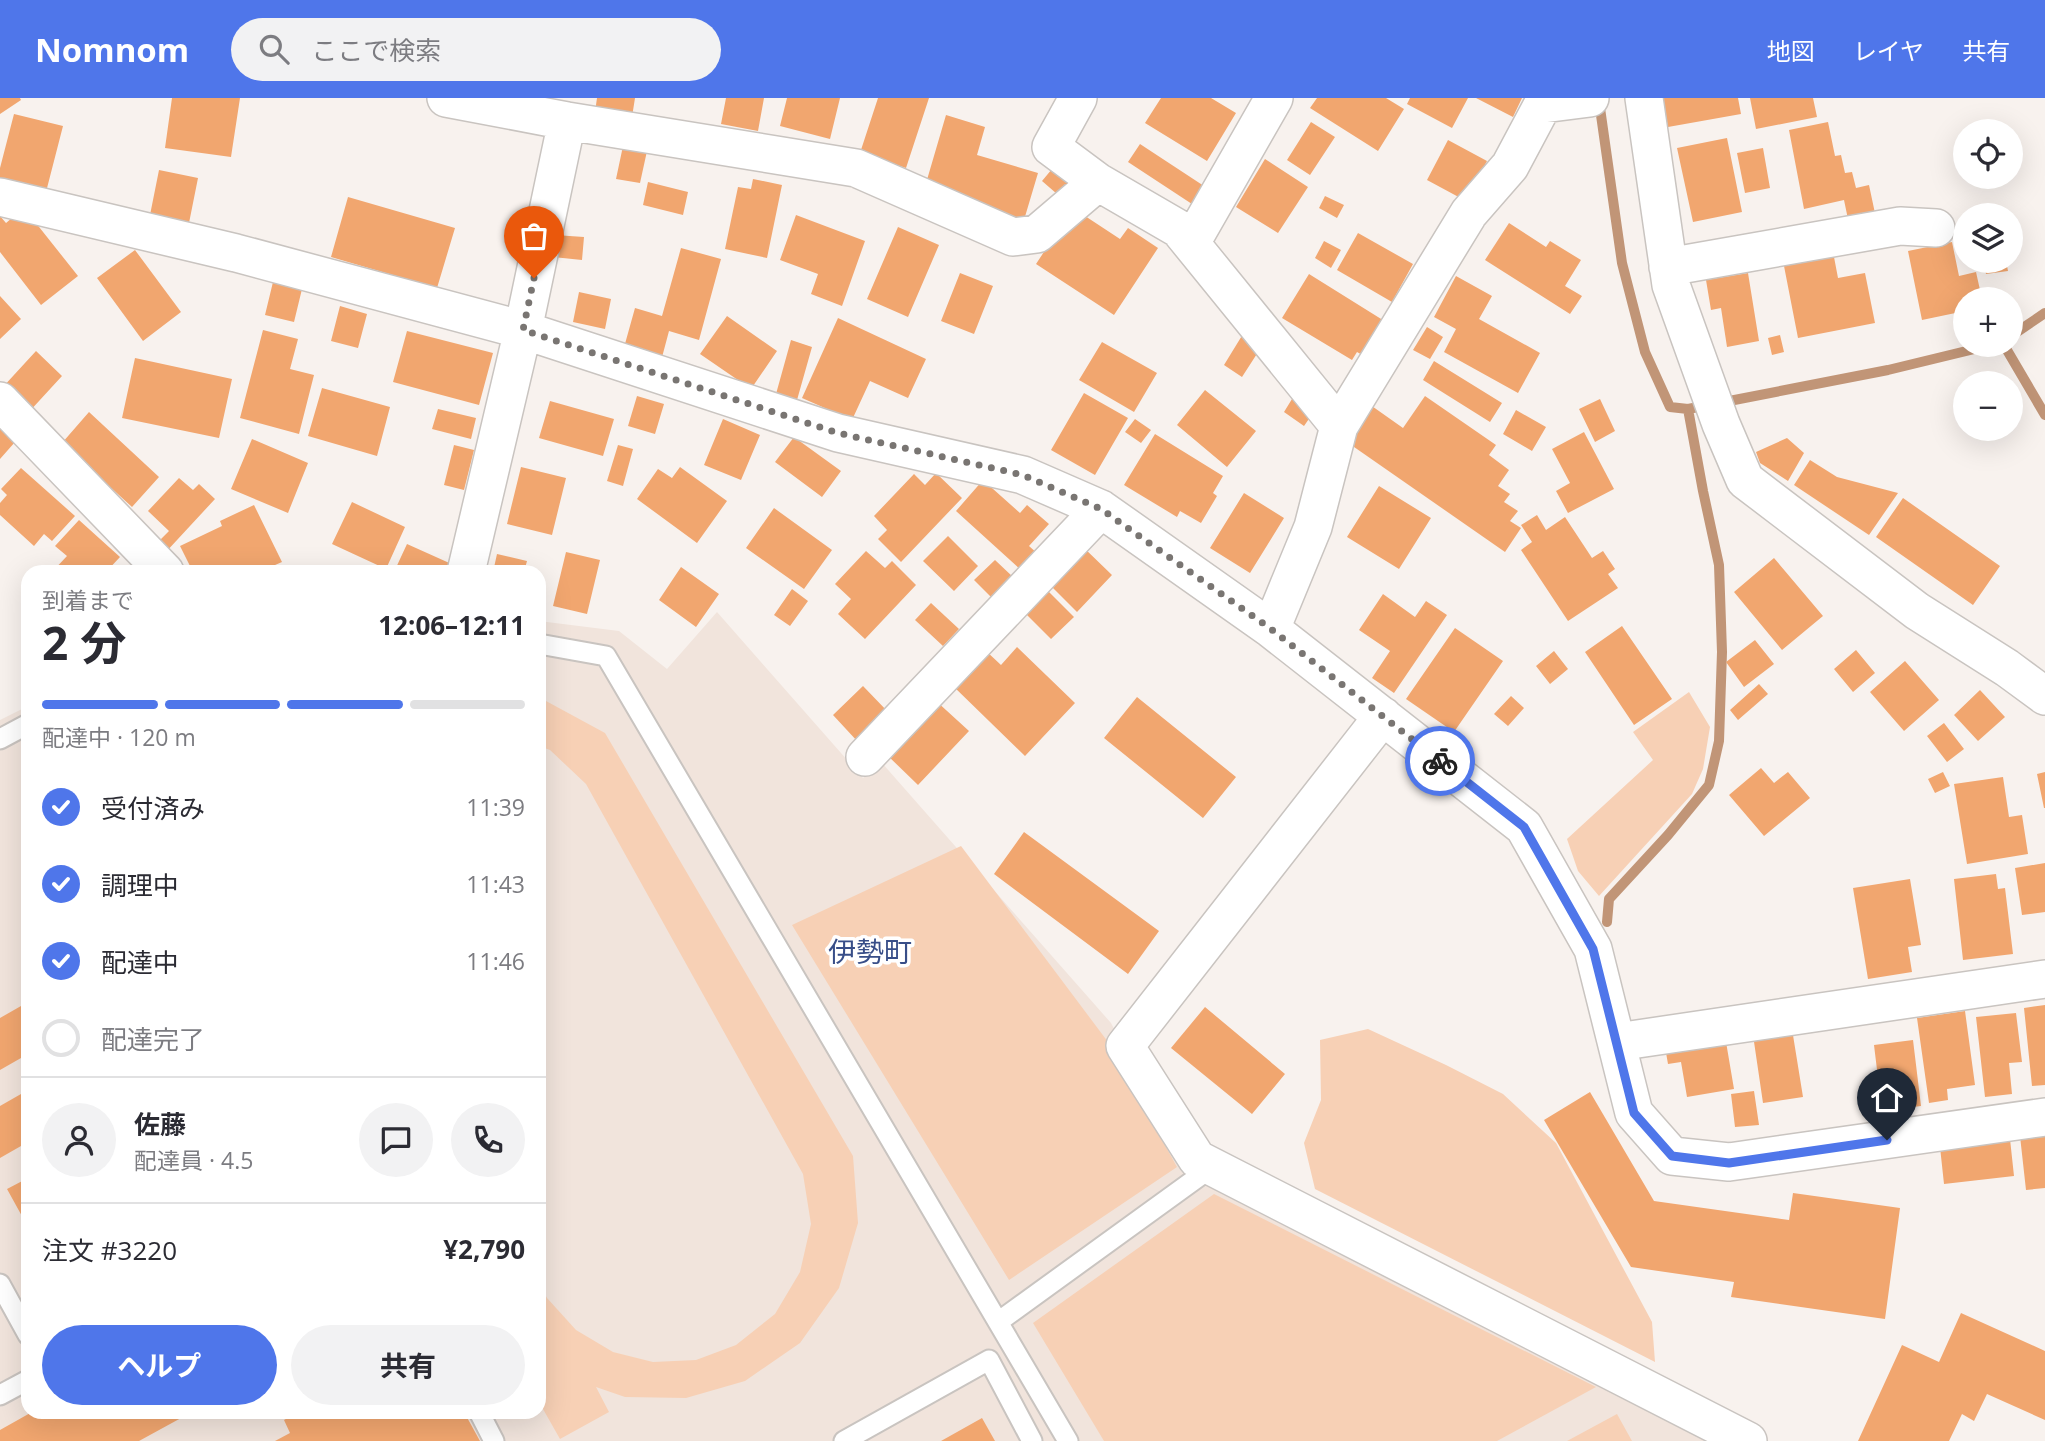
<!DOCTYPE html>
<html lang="ja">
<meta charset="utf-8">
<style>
body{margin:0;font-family:"Open Sans","Noto Sans JP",sans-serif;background:#f2f2f3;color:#2b2b33;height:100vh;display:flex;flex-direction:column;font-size:26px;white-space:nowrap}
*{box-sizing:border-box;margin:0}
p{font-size:23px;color:#7c7c81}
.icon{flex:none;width:38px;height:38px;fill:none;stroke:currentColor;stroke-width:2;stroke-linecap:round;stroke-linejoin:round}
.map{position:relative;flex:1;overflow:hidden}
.sheet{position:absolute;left:21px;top:467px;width:525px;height:854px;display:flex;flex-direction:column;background:#fff;border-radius:21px;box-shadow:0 7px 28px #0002}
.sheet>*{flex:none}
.buttons{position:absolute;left:1953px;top:21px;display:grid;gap:14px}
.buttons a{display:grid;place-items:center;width:70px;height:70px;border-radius:50%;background:#fff;box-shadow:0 7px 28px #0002;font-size:35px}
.pin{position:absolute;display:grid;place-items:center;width:60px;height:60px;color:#fff;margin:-72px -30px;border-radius:50% 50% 50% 0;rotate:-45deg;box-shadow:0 0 7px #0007}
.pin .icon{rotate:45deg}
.courier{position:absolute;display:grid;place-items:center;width:70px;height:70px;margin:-35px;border:5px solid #4f76ea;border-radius:50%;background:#fff;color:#222;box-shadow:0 2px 9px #0007}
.head em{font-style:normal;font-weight:700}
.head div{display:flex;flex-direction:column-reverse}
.head{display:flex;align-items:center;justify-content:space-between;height:119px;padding:0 21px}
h1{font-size:46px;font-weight:700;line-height:52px}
.bar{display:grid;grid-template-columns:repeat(4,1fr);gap:10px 7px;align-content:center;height:84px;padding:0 21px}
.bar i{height:9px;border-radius:5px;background:#e1e1e2}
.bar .active{background:#4f76ea}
.bar p{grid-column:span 4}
.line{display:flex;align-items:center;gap:18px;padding:0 21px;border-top:2px solid #e1e1e2}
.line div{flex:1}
.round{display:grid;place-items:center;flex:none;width:74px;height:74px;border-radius:37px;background:#f2f2f3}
ol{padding:0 21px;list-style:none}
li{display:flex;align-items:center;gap:21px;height:77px}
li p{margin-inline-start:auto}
li .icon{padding:7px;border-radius:50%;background:#4f76ea;color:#fff;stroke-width:4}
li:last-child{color:#7c7c81}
li i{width:38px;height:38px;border:4px solid #e1e1e2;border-radius:50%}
.primary-button{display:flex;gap:14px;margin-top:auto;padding:14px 21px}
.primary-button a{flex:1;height:80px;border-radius:42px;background:#4f76ea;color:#fff;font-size:28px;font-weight:700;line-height:80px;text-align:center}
.primary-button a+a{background:#f2f2f3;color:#2b2b33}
header{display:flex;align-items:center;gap:42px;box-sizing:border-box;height:98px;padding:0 35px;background:#4f76ea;color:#fff}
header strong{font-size:33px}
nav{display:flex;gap:38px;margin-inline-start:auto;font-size:24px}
.search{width:490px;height:63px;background:#f2f2f3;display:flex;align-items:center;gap:18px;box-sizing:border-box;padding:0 24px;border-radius:38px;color:#7c7c81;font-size:26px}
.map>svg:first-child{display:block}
.built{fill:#f1e4dc}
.green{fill:#f7d0b5}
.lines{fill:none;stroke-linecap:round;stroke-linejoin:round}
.stream{stroke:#c19577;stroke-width:10}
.building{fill:#f1a66f}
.service-casing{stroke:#c9c4c0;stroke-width:23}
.minor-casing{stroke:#c9c4c0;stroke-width:40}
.service{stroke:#fff;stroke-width:19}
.minor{stroke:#fff;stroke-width:37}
.done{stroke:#797572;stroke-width:7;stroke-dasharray:0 12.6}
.route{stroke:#4f76ea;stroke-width:9}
.labels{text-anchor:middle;stroke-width:7;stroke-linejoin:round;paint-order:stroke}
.quarter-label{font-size:28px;fill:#384e88;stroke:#fff}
</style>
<header>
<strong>Nomnom</strong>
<div class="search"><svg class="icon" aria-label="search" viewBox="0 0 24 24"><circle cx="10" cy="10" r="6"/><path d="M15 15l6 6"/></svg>ここで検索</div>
<nav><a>地図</a><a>レイヤ</a><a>共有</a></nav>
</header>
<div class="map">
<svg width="2045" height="1343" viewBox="0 0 2045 1343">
<rect width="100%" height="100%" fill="#f8f2ee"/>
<path class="built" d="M717,514L863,680L882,665L1111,925L1187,1070L1718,1343H0V622L28,608V1314H539V523L619,533L667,571Z"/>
<path class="green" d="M1689,594L1710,629L1703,671L1692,696L1599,798L1578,773L1567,741L1653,662L1633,634Z
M539,602L546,603L605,635L853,1058L858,1125L839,1190L800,1245L745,1283L686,1300L625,1299L596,1289L609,1314L560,1341L539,1304V1185L547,1200L576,1232L613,1254L653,1264L696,1262L736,1247L775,1216L800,1174L811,1126L803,1076L586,686L550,652L539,648Z
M961,748L1108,944L1177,1069L1009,1182L792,827Z
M1368,931L1446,967L1503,996L1556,1045L1652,1224L1655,1264L1315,1091L1304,1045L1321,1002L1320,942Z
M1214,1096L1596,1289L1497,1343H1104L1033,1225Z
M1617,1316L1632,1343H1567Z"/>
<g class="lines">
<path class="stream" d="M1599,3L1622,165L1645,254L1670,309L1688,311L1888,272L1991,247
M2011,238L2045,215
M2004,247L2045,317
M1607,824L1609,801L1668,737L1709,687L1719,643L1722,554L1719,467L1703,393L1688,311"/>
</g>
<path class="building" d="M0,0H20L21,2L0,16Z
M172,0H240L231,59L165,50Z
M597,0H635L632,19L595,14Z
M726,0H764L758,33L721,26Z
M787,0H840L830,41L780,28Z
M878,0H929L906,70L860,55Z
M1161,0H1211L1236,15L1207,63L1145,25Z
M1317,0H1386L1404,11L1378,53L1310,10Z
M1410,0H1468L1452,30L1407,6Z
M1476,0H1522L1513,19Z
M1662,0H1738L1741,16L1668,29Z
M1750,0H1813L1817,19L1756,31Z
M14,16L63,28L46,94L0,82V70Z
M946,17L985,29L977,57L1038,75L1024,122L924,92Z
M1311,24L1335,39L1310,77L1287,62Z
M1828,24L1835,58L1841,57L1845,75L1852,74L1856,90L1869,87L1876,120L1849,126L1844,102L1804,111L1789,32Z
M1727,40L1742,114L1693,124L1677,50Z
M1448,42L1487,63L1466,103L1427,82Z
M1140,46L1207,90L1195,108L1128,64Z
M623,48L647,53L640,85L616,81Z
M1763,50L1770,90L1745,95L1737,55Z
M1265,61L1308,89L1278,135L1236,109Z
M1057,65L1079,83L1064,102L1042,83Z
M159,72L198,80L189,125L150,117Z
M753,81L782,87L767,160L725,151L738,89L751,91Z
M648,84L688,94L683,117L643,107Z
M1325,98L1344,107L1337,120L1319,110Z
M348,99L455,130L437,190L331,159Z
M24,110L78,178L41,207L0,154V118L6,125Z
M1082,116L1120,141L1128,130L1158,150L1114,217L1036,166L1067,119Z
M796,117L865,143L842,208L811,196L818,176L780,162Z
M1509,125L1546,149L1550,143L1581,162L1565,188L1582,198L1570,216L1485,162Z
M898,129L939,147L908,219L867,201Z
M1358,135L1413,166L1392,204L1337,172Z
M555,137L584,139L582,162L553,159Z
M1324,143L1341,152L1331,170L1315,160Z
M1952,144L1959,178L1976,174L1982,201H1965V213L1922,222L1908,153Z
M681,150L721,161L699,242L669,233L661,263L623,253L635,210L662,218Z
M135,152L181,214L143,243L97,180Z
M1834,159L1838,180L1865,175L1875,225L1798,240L1784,168Z
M1983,163H2006L2008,173L1986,176Z
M960,175L993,188L974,236L941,223Z
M1748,175L1759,243L1727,249L1721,210L1711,212L1706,182Z
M1309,176L1394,229L1373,263L1357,254L1352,262L1282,220Z
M1456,178L1492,198L1479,221L1540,255L1518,295L1444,254L1456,231L1434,219Z
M273,184L302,191L294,224L265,217Z
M579,194L611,201L605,231L573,224Z
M0,198L21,221L0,241Z
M340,208L367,216L358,250L331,243Z
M727,218L777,253L751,291L700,256Z
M838,220L926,261L908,300L870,283L852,322L802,300Z
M1427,229L1443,239L1430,261L1413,252Z
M263,232L298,241L290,271L314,277L299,336L240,320Z
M407,233L493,255L479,307L393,284Z
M1243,236L1262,248L1242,279L1224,267Z
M1780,237L1784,254L1772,257L1768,240Z
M791,242L812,249L797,302L776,296Z
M1102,244L1157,275L1134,314L1079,282Z
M36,253L62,278L28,315L2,290Z
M135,260L232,281L219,340L122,320Z
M1434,263L1502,305L1490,324L1423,282Z
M322,290L390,309L377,358L308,338Z
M1205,292L1256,333L1227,369L1177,327Z
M1084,295L1128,320L1095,377L1051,352Z
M637,298L664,306L655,336L628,328Z
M1425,298L1496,347L1489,357L1509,372L1498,388L1510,396L1504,404L1518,413L1510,423L1521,430L1505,454L1344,342L1369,306L1403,330Z
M1292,301L1313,315L1304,328L1284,314Z
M1600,301L1615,333L1595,344L1579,311Z
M550,303L614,321L603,358L539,340Z
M438,311L476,320L471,341L432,331Z
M1516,312L1546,329L1532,353L1503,336Z
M89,314L159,379L132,409L62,345Z
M723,321L760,337L741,382L704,367Z
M1135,321L1151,332L1141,345L1125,334Z
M0,330L15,344L0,361Z
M1584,334L1614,391L1568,415L1556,393L1570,385L1552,351Z
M1155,336L1223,378L1213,395L1217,398L1201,425L1180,413L1177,419L1124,387Z
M794,339L841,373L822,399L775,364Z
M1787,340L1804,355L1788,383L1760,365L1756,354Z
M252,341L308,365L288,415L231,391Z
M454,347L474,352L464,392L444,387Z
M618,347L633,351L623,388L607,383Z
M1810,362L1837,379L1898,395L1869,437L1794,387Z
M521,369L566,380L552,437L507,426Z
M680,369L727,403L697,445L637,401L658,371L672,380Z
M21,370L75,418L52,443L44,436L34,448L0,417V405L7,397L1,391Z
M936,375L962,400L901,464L878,441L887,432L874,418L914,376L925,387Z
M179,380L193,392L199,386L215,401L165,455L156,446L169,433L148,413Z
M983,382L1020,415L1027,407L1049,426L1029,448L1038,456L1022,473L956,413Z
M1379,388L1431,420L1399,471L1347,439Z
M1244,395L1284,420L1250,475L1210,450Z
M1903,400L2000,468L1973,507L1876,439Z
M352,404L405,429L386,471L332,446Z
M254,407L282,464L259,474H193L180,448L222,428L220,423Z
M774,410L832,452L804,491L746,450Z
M1537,417L1546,432L1565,419L1592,460L1603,453L1615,471L1608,476L1618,490L1568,523L1521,452L1532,444L1521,427Z
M79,422L120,459L106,474H52L67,458L55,448Z
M948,438L978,468L954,493L923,463Z
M407,446L456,468L453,474H394Z
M1082,448L1112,477L1077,514L1047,484Z
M866,453L885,470L892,463L916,487L865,541L838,516L851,501L835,486Z
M566,454L600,462L587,516L553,508Z
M497,456L527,463L524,474H493Z
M1774,460L1823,518L1782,552L1734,494Z
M995,462L1013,479L992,500L974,482Z
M681,469L719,496L696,529L659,502Z
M792,491L808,503L790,528L774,517Z
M1046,491L1074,519L1051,541L1024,514Z
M1383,496L1415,519L1426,503L1447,517L1394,595L1372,580L1390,553L1359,532Z
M931,505L959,531L943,548L915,522Z
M1622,528L1672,601L1634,627L1585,554Z
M1455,530L1503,563L1454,634L1406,601Z
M1755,542L1774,566L1744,589L1726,564Z
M1017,549L1075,605L1025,658L952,587L985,552L1001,567Z
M1856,552L1875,575L1853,594L1834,571Z
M1554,553L1568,571L1550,586L1536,568Z
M1905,563L1939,602L1904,633L1870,594Z
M1759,586L1768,596L1738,622L1730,612Z
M863,588L889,615L858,644L833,617Z
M1980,592L2005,619L1978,643L1954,617Z
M1511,598L1524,610L1508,628L1494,616Z
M1137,599L1236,679L1203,720L1104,640Z
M935,602L969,633L918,687L885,655Z
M1944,625L1964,651L1947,664L1927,638Z
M1761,670L1774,685L1788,674L1810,700L1764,738L1729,697Z
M1943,674L1950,688L1935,695L1928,681Z
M2045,674V710H2044L2037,676Z
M2003,679L2009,719L2022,717L2028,756L1967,766L1954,686Z
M1024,734L1159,833L1128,876L994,776Z
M2045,765V814L2022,817L2015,770Z
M1996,776L1998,791L2005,790L2013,856L1963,862L1954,781Z
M1910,781L1921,847L1908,849L1912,874L1868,881L1853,790Z
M28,904V956L0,972V920Z
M2045,907V987L2032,988L2024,910Z
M1205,909L1285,976L1252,1016L1171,950Z
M1965,913L1975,987L1947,991L1948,1002L1929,1005L1917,920Z
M2016,915L2022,964L2009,965L2012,996L1985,999L1976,919Z
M1792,931L1803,999L1763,1005L1753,937Z
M1725,938L1734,991L1687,999L1681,964L1668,966L1665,949Z
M1913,942L1921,1008L1882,1013L1874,947Z
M28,992V1044L0,1060V1008Z
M1754,993L1759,1027L1735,1029L1731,996Z
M1590,994L1654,1103L1789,1122L1793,1095L1900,1110L1885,1221L1731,1199L1734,1184L1631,1169L1544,1022Z
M2045,1036V1090L2026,1092L2020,1038Z
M2010,1041L2014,1078L1944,1086L1940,1049Z
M28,1080V1129L7,1091Z
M1961,1215L2045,1253V1322L1987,1296L1974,1323L1962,1316L1949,1343H1858L1902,1247L1939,1264Z
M32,1314H192L139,1343H0V1332Z
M298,1314H464L480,1343H275L290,1335L284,1322Z
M982,1320L995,1343H941Z"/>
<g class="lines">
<defs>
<path id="service" d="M539,546L606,558L1068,1343
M0,641L28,626
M0,1186L28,1237
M998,1224L1212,1069
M0,1297L28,1282
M479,1314L494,1343
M844,1343L989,1262L1032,1343"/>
<path id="minor" d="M446,0L567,23L856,70L1013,139L1037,136L1098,84L1179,131L1339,328
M1078,0L1051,49L1098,84
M1644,0L1671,187L1721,326L1745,382L1917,513L2007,570L2045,598
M0,99L236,155L523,232L838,335L1023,377L1101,411L1271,531L1313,429L1339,328L1469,115L1510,68L1543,6L1590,0
M1191,145L1274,0
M1668,169L1900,128L1936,130
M0,303L165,474
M466,474L523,232L567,23
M1271,531L1524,729L1593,851L1634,1015L1672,1058L1729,1064L2045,1019
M1383,618L1125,948L1197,1061L1748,1343
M865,659L1101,411
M1617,944L2045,881"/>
</defs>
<use href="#service" class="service-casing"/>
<use href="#minor" class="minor-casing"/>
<use href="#service" class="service"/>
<use href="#minor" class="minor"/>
</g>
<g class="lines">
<path class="done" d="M534,180L523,232L838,335L1023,377L1101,411L1271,531L1440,663"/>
<path class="route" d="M1440,663L1524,729L1593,851L1634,1015L1672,1058L1729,1065L1887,1042"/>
</g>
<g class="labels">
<g class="quarter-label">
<text x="870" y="864">伊勢町</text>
</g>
</g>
</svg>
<div class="buttons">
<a><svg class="icon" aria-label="locate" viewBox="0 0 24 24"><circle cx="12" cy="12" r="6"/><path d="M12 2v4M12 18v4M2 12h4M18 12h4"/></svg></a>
<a><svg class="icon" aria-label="layers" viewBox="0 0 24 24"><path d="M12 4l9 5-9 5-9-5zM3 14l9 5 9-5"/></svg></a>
<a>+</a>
<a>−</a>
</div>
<div class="pin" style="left:534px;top:180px;background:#ea580c"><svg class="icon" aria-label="bag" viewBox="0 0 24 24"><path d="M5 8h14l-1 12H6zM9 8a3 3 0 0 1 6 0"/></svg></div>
<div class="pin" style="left:1887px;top:1042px;background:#1f2937"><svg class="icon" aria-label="home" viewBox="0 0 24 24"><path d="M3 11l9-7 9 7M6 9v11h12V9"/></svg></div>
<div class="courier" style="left:1440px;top:663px"><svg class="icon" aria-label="bike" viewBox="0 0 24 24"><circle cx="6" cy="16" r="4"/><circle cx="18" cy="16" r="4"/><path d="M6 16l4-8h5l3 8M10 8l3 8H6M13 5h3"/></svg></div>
<section class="sheet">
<div class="head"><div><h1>2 分</h1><p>到着まで</p></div><em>12:06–12:11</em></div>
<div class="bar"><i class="active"></i><i class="active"></i><i class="active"></i><i></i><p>配達中 · 120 m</p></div>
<ol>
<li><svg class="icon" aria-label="check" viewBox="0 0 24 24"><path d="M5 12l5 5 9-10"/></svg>受付済み<p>11:39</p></li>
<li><svg class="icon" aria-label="check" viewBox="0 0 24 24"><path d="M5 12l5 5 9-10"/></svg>調理中<p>11:43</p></li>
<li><svg class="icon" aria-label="check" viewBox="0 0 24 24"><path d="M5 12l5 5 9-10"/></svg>配達中<p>11:46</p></li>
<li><i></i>配達完了</li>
</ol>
<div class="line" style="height:126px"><a class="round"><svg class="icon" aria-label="person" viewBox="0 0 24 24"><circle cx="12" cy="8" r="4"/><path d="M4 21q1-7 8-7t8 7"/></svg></a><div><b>佐藤</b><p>配達員 · 4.5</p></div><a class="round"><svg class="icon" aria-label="chat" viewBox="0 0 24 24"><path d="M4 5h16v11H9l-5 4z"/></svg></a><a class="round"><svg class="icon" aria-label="phone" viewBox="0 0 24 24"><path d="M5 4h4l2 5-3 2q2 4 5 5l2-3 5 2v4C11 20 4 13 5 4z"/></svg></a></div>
<div class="line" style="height:91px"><div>注文 #3220</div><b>¥2,790</b></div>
<div class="primary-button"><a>ヘルプ</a><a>共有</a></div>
</section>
</div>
